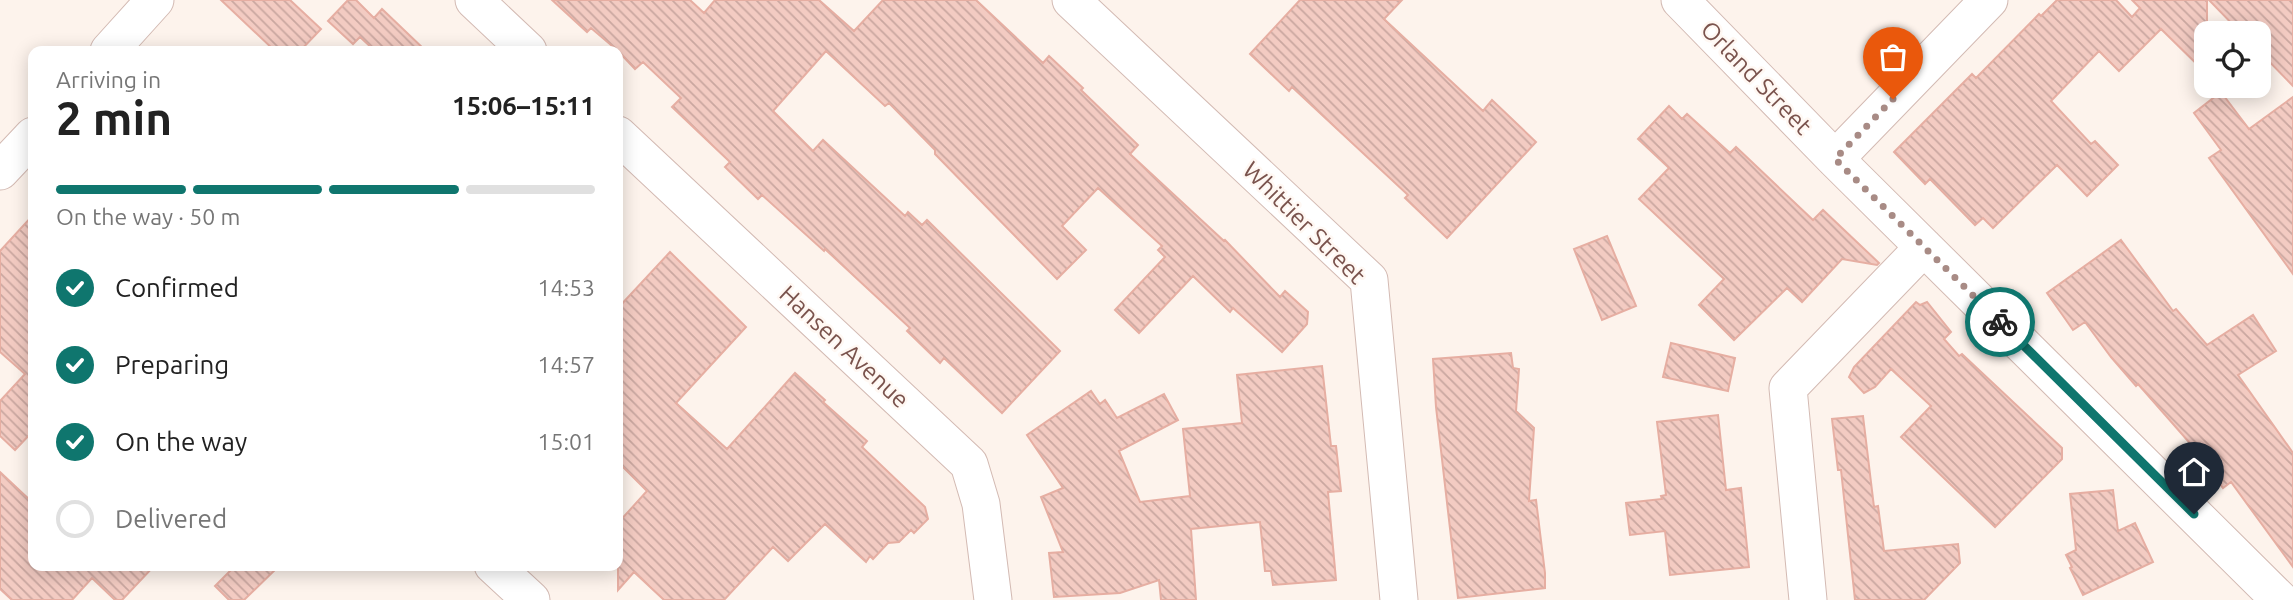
<!DOCTYPE html>
<meta charset="utf-8">
<style>
body{margin:0;font-family:Ubuntu,sans-serif;background:#f2f2f2;color:#222;height:100vh;display:flex;flex-direction:column;font-size:26px;white-space:nowrap}
*{box-sizing:border-box;margin:0}
p{font-size:23px;color:#767676}
.icon{flex:none;width:38px;height:38px;fill:none;stroke:currentColor;stroke-width:2;stroke-linecap:round;stroke-linejoin:round}
.map{position:relative;flex:1;overflow:hidden}
.side{position:absolute;left:28px;top:46px;width:595px;height:525px;display:flex;flex-direction:column;background:#fff;border-radius:14px;box-shadow:0 4px 18px #0003}
.side>*{flex:none}
.controls{position:absolute;left:2194px;top:21px;display:grid;gap:14px}
.controls a{display:grid;place-items:center;width:77px;height:77px;border-radius:14px;background:#fff;box-shadow:0 4px 18px #0003;font-size:35px}
.pin{position:absolute;display:grid;place-items:center;width:60px;height:60px;color:#fff;margin:-72px -30px;border-radius:50% 50% 50% 0;rotate:-45deg;box-shadow:0 0 7px #0007}
.pin .icon{rotate:45deg}
.courier{position:absolute;display:grid;place-items:center;width:70px;height:70px;margin:-35px;border:5px solid #0f766e;border-radius:50%;background:#fff;color:#222;box-shadow:0 2px 9px #0007}
.summary em{font-style:normal;font-weight:700}
.summary div{display:flex;flex-direction:column-reverse}
.summary{display:flex;align-items:center;justify-content:space-between;height:119px;padding:0 28px}
h1{font-size:46px;font-weight:700;line-height:52px}
.bar{display:grid;grid-template-columns:repeat(4,1fr);gap:10px 7px;align-content:center;height:84px;padding:0 28px}
.bar i{height:9px;border-radius:5px;background:#e0e0e0}
.bar .active{background:#0f766e}
.bar p{grid-column:span 4}
ol{padding:0 28px;list-style:none}
li{display:flex;align-items:center;gap:21px;height:77px}
li p{margin-inline-start:auto}
li .icon{padding:7px;border-radius:50%;background:#0f766e;color:#fff;stroke-width:4}
li:last-child{color:#767676}
li i{width:38px;height:38px;border:4px solid #e0e0e0;border-radius:50%}
.map>svg:first-child{display:block}
.building{fill:url(#building-back-hatch);stroke:#e6aea2;stroke-width:2}
.lines{fill:none;stroke-linecap:round;stroke-linejoin:round}
.minor-casing{stroke:#d3bab3;stroke-width:39}
.minor{stroke:#fff;stroke-width:37}
.done{stroke:#a88b85;stroke-width:7;stroke-dasharray:0 12.6}
.route{stroke:#0f766e;stroke-width:9}
.labels{text-anchor:middle;stroke-width:5;stroke-linejoin:round;paint-order:stroke}
.street-label{font-size:24px;fill:#7a534d;stroke:#fff8f3}
</style>
<div class="map">
<svg width="2293" height="600" viewBox="0 0 2293 600">
<defs>
<pattern id="building-back-hatch" width="6" height="6" patternUnits="userSpaceOnUse" patternTransform="scale(1.75)"><rect width="6" height="6" fill="#f3cbc2"/><path d="M-1 5l2 2M0 0l6 6M5-1l2 2" fill="none" stroke="#caa7a0"/></pattern>
</defs>
<rect width="100%" height="100%" fill="#fdf3ec"/>
<path class="building" d="M221,0H290L321,29L300,51H275Z
M348,0H356L374,18L382,9L426,51H375L360,37L353,44L328,21Z
M552,0H690L704,13L715,0H819L854,31L883,0H976L1043,63L1049,56L1083,88L1081,90L1138,145L1130,154L1224,241L1225,240L1280,297L1285,291L1308,312L1307,324L1282,352L1233,308L1230,312L1193,276L1139,333L1115,310L1165,257L1158,250L1162,246L1098,188L1062,226L1086,250L1057,279L935,154V150L889,103L885,106L826,51L773,111L813,151L823,140L905,216L908,212L922,225L927,220L1060,351L1002,413L944,358L940,363L907,331L910,328L825,249L824,251L762,195L758,199L725,167L730,162L672,107L681,98L643,62L635,69L618,51L591,28L587,32Z
M1300,0H1402L1384,19L1483,111L1492,100L1536,142L1447,238L1405,198L1408,195L1292,87L1289,91L1250,54Z
M2057,0H2116L2132,17L2140,8L2132,0H2207V74L2161,29L2119,71L2099,51L2051,101L2091,144L2095,141L2118,165L2087,196L2057,165L1993,228L1983,218L1975,225L1930,179L1925,184L1894,152L1972,74L1976,78L2039,14L2041,16Z
M2209,0H2293V86L2259,51V33H2241Z
M2221,92L2249,129L2293,97V274L2209,158L2221,150L2194,113Z
M1669,106L1682,119L1687,114L1730,153L1736,147L1813,220L1823,210L1879,263L1877,265L1842,259L1802,302L1787,288L1734,340L1699,305L1724,279L1639,199L1669,168L1638,139Z
M33,215V431L15,450L0,436V401L25,374L0,352V251Z
M1607,236L1636,306L1602,320L1574,249Z
M2121,240L2173,311L2176,309L2207,345L2253,315L2276,351L2238,375L2293,453V567L2231,482L2223,488L2188,441L2138,384L2136,386L2111,357L2085,322L2073,330L2047,293Z
M670,252L746,327L676,403L727,449L795,373L825,400L823,402L867,441L862,447L925,507L928,519L914,533L911,530L899,542L888,543L873,559L870,556L866,562L825,524L788,561L773,547L724,600H664L634,572L618,590V523L647,491L618,462V308Z
M1916,302L1920,305L1927,302L1951,332L1944,339L1959,356L1962,354L2062,448V459L1995,527L1901,437L1931,406L1891,369L1875,387L1864,393L1849,377L1854,367Z
M1671,343L1735,358L1728,391L1663,377Z
M1511,353L1513,368L1519,369L1516,411L1534,428L1529,501L1536,500L1545,573V588L1458,598L1436,407L1433,359Z
M1322,366L1331,446H1336L1341,491L1328,492L1336,580L1273,585L1271,571H1265L1260,522L1191,529L1196,600H1161L1159,580L1120,593L1054,597L1049,553L1063,552L1041,497L1063,488L1027,435L1091,391L1100,404L1105,400L1117,418L1164,394L1178,420L1119,451L1140,502L1190,496L1183,429L1242,423L1237,375Z
M1718,415L1726,490L1741,488L1749,567L1670,575L1665,531L1630,535L1626,503L1662,499L1661,496L1666,495L1657,422Z
M1863,416L1874,507L1878,506L1884,551L1958,544L1960,563L1924,600H1855L1841,470H1838L1832,419Z
M0,472L33,503V565H155L122,600H115L92,578L72,600H12L0,589Z
M2113,490L2118,531L2135,523L2153,562L2083,595L2070,568L2072,567L2066,555L2076,550L2070,494Z
M236,565H280L244,600H229L215,586Z"/>
<g class="lines">
<defs>
<path id="minor" d="M474,0L528,51
M1071,0L1369,280L1399,600
M1680,0L1835,159L2280,600
M109,51L155,0
M618,135L969,464L981,504L993,600
M1835,159L1989,0
M0,171L33,136
M493,565L531,600
M1808,600L1788,388L1924,247"/>
</defs>
<use href="#minor" class="minor-casing"/>
<use href="#minor" class="minor"/>
</g>
<g class="lines">
<path class="done" d="M1893,99L1835,159L2000,322"/>
<path class="route" d="M2000,322L2194,514"/>
</g>
<g class="labels">
<g class="street-label">
<text transform="translate(1756 78) rotate(46)" y="8">Orland Street</text>
<text transform="translate(1304 223) rotate(45)" y="8">Whittier Street</text>
<text transform="translate(844 347) rotate(43)" y="8">Hansen Avenue</text>
</g>
</g>
</svg>
<div class="controls">
<a><svg class="icon" aria-label="locate" viewBox="0 0 24 24"><circle cx="12" cy="12" r="6"/><path d="M12 2v4M12 18v4M2 12h4M18 12h4"/></svg></a>
</div>
<div class="pin" style="left:1893px;top:99px;background:#ea580c"><svg class="icon" aria-label="bag" viewBox="0 0 24 24"><path d="M5 8h14l-1 12H6zM9 8a3 3 0 0 1 6 0"/></svg></div>
<div class="pin" style="left:2194px;top:514px;background:#1f2937"><svg class="icon" aria-label="home" viewBox="0 0 24 24"><path d="M3 11l9-7 9 7M6 9v11h12V9"/></svg></div>
<div class="courier" style="left:2000px;top:322px"><svg class="icon" aria-label="bike" viewBox="0 0 24 24"><circle cx="6" cy="16" r="4"/><circle cx="18" cy="16" r="4"/><path d="M6 16l4-8h5l3 8M10 8l3 8H6M13 5h3"/></svg></div>
<section class="side">
<div class="summary"><div><h1>2 min</h1><p>Arriving in</p></div><em>15:06–15:11</em></div>
<div class="bar"><i class="active"></i><i class="active"></i><i class="active"></i><i></i><p>On the way · 50 m</p></div>
<ol>
<li><svg class="icon" aria-label="check" viewBox="0 0 24 24"><path d="M5 12l5 5 9-10"/></svg>Confirmed<p>14:53</p></li>
<li><svg class="icon" aria-label="check" viewBox="0 0 24 24"><path d="M5 12l5 5 9-10"/></svg>Preparing<p>14:57</p></li>
<li><svg class="icon" aria-label="check" viewBox="0 0 24 24"><path d="M5 12l5 5 9-10"/></svg>On the way<p>15:01</p></li>
<li><i></i>Delivered</li>
</ol>
</section>
</div>
